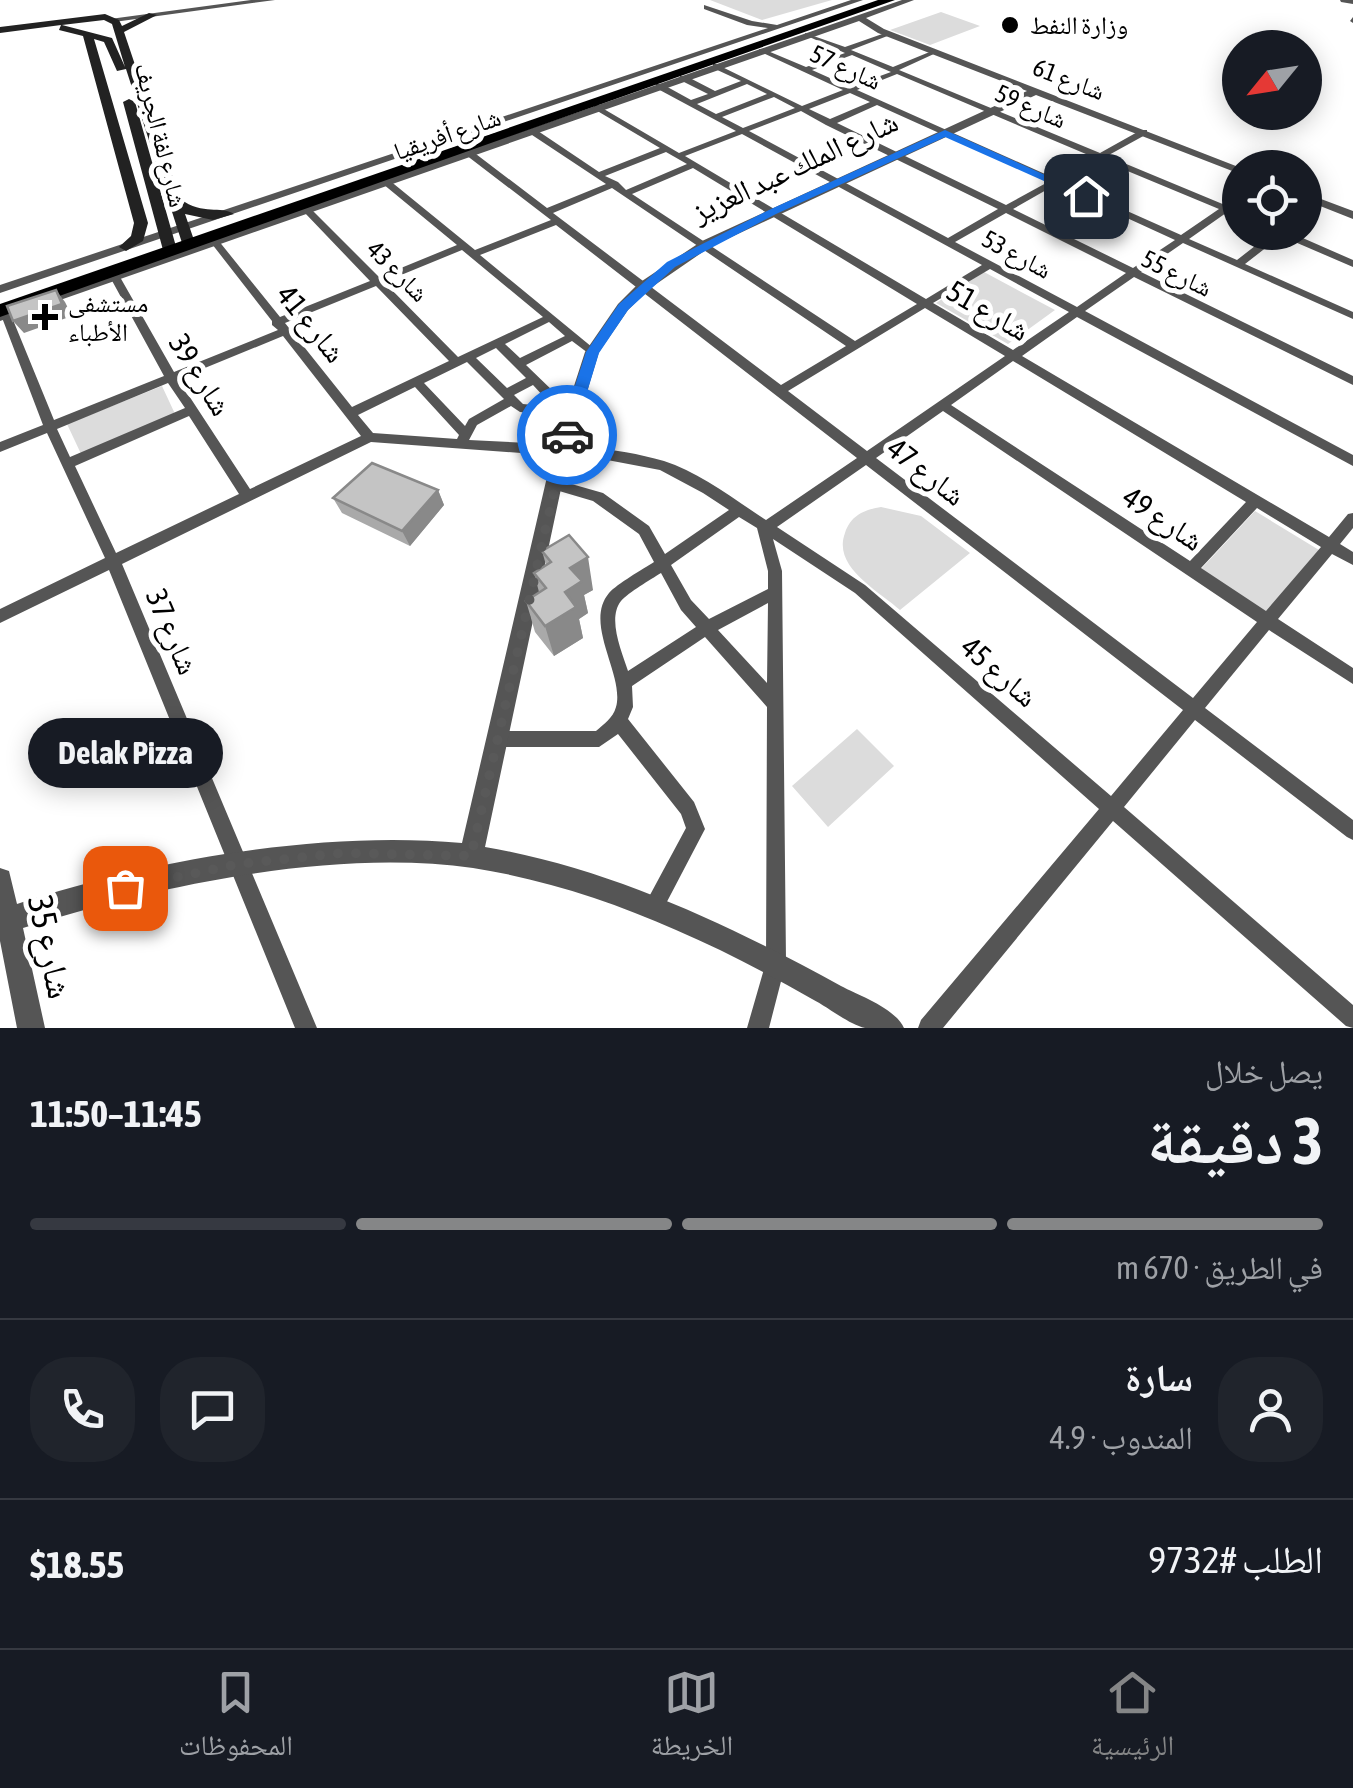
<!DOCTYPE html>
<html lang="ar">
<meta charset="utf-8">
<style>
body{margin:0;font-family:"Asap Condensed","Noto Naskh Arabic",sans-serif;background:#20242c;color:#f1f3f6;direction:rtl;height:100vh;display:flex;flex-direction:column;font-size:38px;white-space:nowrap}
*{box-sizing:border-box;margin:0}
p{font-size:32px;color:#9ea1a6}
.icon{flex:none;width:55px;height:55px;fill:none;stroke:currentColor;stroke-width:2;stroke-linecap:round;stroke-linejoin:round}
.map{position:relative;height:1028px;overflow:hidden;direction:ltr}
.details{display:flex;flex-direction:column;background:#171b24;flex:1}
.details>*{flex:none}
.needle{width:65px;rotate:240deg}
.fabs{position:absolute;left:1222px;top:30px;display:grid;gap:20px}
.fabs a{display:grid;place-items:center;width:100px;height:100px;border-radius:50%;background:#171b24;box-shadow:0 5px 25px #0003;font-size:50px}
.pin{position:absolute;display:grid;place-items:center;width:85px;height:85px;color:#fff;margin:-42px;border-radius:20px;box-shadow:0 5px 15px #0006}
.courier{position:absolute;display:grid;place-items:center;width:100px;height:100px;margin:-50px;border:8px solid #1a73e8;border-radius:50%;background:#fff;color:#222;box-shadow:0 2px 12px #0007}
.bubble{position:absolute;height:70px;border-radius:35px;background:#171b24;box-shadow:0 5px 25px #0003;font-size:32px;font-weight:700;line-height:70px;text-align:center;direction:rtl}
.summary em{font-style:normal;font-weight:700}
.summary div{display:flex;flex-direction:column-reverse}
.summary{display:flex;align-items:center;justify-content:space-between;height:170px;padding:0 30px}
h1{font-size:65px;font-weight:700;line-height:75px}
.bar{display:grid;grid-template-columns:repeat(4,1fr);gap:15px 10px;align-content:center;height:120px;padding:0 30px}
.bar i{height:12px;border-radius:8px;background:#363941}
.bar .active{background:#858687}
.bar p{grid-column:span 4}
.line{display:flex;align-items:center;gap:25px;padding:0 30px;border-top:2px solid #363941}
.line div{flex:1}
.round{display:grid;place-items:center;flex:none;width:105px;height:105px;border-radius:40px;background:#20242c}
.dock{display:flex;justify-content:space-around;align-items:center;height:140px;border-top:2px solid #363941;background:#171b24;font-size:28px;color:#9ea1a6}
.dock a{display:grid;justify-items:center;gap:5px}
.dock .active{color:#858687}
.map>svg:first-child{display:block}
.green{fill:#dcdcdc}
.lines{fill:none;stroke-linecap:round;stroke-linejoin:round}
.minor{fill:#555;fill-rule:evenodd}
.tertiary{fill:#555;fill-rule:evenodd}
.secondary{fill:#222;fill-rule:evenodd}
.trunk{fill:#000;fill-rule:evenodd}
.wall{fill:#a9a9a9}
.shaded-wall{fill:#898989}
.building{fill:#c4c4c4;stroke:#898989;stroke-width:2.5}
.route{fill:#1a73e8}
.done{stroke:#595959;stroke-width:10;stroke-dasharray:0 18}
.poi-dot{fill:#000;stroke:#fff;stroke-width:4}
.labels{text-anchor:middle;stroke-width:10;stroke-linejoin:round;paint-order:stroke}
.far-poi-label{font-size:25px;fill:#000;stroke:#fff;text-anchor:start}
.far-street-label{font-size:25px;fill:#000;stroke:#fff}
.street-label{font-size:30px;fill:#000;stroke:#fff}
.near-street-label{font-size:35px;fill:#000;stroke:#fff}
</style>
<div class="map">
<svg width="1353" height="1028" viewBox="0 0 1353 1028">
<rect width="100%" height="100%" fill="#fff"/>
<path class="green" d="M710,0H832L762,20Z
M941,12L980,26L930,45L890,30Z
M984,272L1055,310L1008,344L936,303Z
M162,386L176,416L82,456L67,424Z
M881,507L921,516L970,553L900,610C879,591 832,567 845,533C851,515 864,510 881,507Z
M1255,511L1319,550L1266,612L1201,569Z
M857,729L894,766L828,827L792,786Z"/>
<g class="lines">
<path class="minor" d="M1353,17V23L1350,21Z
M888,32L890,35L851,50L893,67L932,51H936V53L899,70L1100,153L1141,130H1147V134L1107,156L1225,205L1240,196V203L1232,208L1240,212V218L1226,213L1189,239L1237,260L1273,232H1289L1353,260V267L1281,236L1245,264L1353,312V319L1183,243L1141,272L1353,376V385L1134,277L1085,311L1353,455V466L1077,317L1022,356L1329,537L1348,514L1353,513V528L1340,544L1353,552V565L1332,554L1278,619L1353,668V684L1269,630L1205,708L1353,820V840L1347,837L1195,720L1124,807L1353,1005V1028L1346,1026L1113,821L943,1028H918L921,1020L1099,809L855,593L773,539L782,571L786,962L769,1028H747L766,962L767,707L705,637L632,686L633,707L628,719L694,802L705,829L660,915L653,918L646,915L643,908L686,828L681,814L618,734L599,747H497L491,745L488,739L491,733L497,731H596C604,724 613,718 616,707C625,675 583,624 609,593C617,584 643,569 654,562L639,534L593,501L549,488L547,484L549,480L554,479L603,493L649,526L665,554L729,510L703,493L660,470L602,459L371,442L122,564L317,1028H295L109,570L0,623V609L105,558L47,433L0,452V442L43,425L1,315L6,312L11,315L54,420L164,376L110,277L111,275H119L120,277L174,372L278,330L272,325V321L212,244V240H218L280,317L370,281L304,212V208H310L379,277L457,245L383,184V180H389L475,250L551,220L466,155V151H472L547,208L606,184L529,133V129H535L599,172L660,148L594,109V105H597L679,153L736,131L656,88V84H662L691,100L708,94L680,80V76H686L715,91L741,81L713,68V64H716L802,106L843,90L759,51V49H763L806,67L845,53L805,35V33L845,47ZM852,55L891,72L850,87L812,70ZM897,74L1093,157L1054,178L857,90ZM747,84L767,94L716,114L697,104ZM850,93L870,102L830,119L809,109ZM774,97L795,108L743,128L722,117ZM877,105L1048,182L1006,205L837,123ZM801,111L826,125L998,209L948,238L749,131ZM742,134L982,265L926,299L685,156ZM666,152L687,164L626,190L618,182L605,176ZM1101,160L1219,209L1181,235L1062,182ZM693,168L917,304L855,341L632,194ZM1055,185L1175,240L1133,268L1013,209ZM612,188L846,346L781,385L553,213ZM1006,213L1126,273L1077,307L955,242ZM556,225L857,458L766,520C735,500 699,472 664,461C602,443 533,444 469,440L477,425L511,406L520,412L573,418L579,414L577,411L564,409L555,393L526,365L572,341L592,356L598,352L480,255ZM462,250L543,317L458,357L384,282ZM990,269L1069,312L1013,350L933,303ZM376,286L449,361L352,407L285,323ZM925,308L1005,356L867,451L788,391ZM549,322L565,336L520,358L505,344ZM283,336L361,436L250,489L178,379ZM496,348L526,378L507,388L476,358ZM1013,361L1246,502L1190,561L951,405ZM467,362L504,399L469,419L465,426L424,383ZM168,383L185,408L70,457L57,429ZM533,385L546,399L551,407L523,404L514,395ZM415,387L459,435L457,439L373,433L358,415ZM943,411L1257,622L1193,698L876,458ZM189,416L239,494L116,553L75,466ZM866,465L1183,710L1111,796L865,585L777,527ZM1257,508L1321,547L1266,611L1201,568ZM739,517L757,528L768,571V589L709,619L691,600L671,565ZM661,573L681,610L696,627L628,671C622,652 607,619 621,601C629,592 650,580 661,573ZM768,603L767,683L718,630Z"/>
<path class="tertiary" d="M251,0H275L114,22L110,19Z
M851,0H863L0,293V285L768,28L747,25L704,9V5L752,21L777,25Z
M902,0H914L866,18L884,29L1241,168L1240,174L1036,95L710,247L649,289L628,310L599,352L569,451L485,847C612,869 729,925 841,986C860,996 895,1008 904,1028C892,1028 877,1028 865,1028C848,1024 828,1007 812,999C768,974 723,950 676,930C611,901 543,879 473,868C333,848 156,886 23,928L45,1028H17L0,941V868L9,871L17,904C152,860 321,830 462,843L553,451L585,352L618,304L639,283L702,241L1027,91L878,33L859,21L0,321V312Z
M1340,0H1353V4L1341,2Z
M1305,193L1353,211V219L1305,200Z"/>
<path class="secondary" d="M149,13L157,15L124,32L180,199C204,216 220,205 234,214L213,220L185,214L195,243L183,246L126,69L117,71L104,42L94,39L148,223L143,241L126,251L119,247L131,236L134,223L83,36L59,30L61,25L0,33V27L105,14L119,20L122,26ZM104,20L112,24L125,67L112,38L62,25Z
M129,99L135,102L177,250L175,253L163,250L123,102Z"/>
<path class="trunk" d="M878,0H895L0,317V304Z"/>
</g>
<path class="wall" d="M438,490L444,505L410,546L342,513L333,498Z
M542,551L593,590L584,595L588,613L579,619L583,638L554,656L535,632L526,601L539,592L534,573L546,565Z"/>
<path class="shaded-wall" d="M56,290L65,302L72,316L24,333L13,321Z
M438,490L444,505L410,546L402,531Z
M588,557L593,590L584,595L588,613L579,619L583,638L554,656L545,626L570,568Z"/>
<path class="building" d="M56,290L62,304L13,321L7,306Z
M372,463L438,490L402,531L333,498Z
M569,535L588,557L570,568L582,581L565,592L576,607L545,626L526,601L546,588L534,573L551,562L542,551Z"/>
<path class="route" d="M945,130L1092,196L1082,198L945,137L776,214L675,267L628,310L599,353L574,435L567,440L561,439L559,435L586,352L619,304L667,262L769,210Z"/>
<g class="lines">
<path class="done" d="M125,888L239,864L342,853L471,856L567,435"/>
</g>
<g class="poi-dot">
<circle cx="1010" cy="25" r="10"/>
<path d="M40 302h10v10h10v10h-10v10h-10v-10h-10v-10h10z"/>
</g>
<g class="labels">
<g class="far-poi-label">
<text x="1030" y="34">وزارة النفط</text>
<text x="68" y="312">مستشفی<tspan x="68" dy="29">الأطباء</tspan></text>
</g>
<g class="far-street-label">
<text transform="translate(846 67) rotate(24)" y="9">شارع 57</text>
<text transform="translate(1069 79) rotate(21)" y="9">شارع 61</text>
<text transform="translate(1031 106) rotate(23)" y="9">شارع 59</text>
<text transform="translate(447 134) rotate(-19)" y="9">شارع أفريقيا</text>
<text transform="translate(161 135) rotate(76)" y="9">شارع لفة الجريف</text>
<text transform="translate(1017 254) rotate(28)" y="9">شارع 53</text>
<text transform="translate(398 271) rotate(45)" y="9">شارع 43</text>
<text transform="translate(1177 273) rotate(26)" y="9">شارع 55</text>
</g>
<g class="street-label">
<text transform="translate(795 167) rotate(-25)" y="10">شارع الملك عبد العزيز</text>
<text transform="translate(988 311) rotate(30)" y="10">شارع 51</text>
<text transform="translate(311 324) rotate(51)" y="10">شارع 41</text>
<text transform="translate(200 375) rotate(58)" y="10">شارع 39</text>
<text transform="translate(926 472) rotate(38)" y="10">شارع 47</text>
<text transform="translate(1163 519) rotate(34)" y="10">شارع 49</text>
<text transform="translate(172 632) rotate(67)" y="10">شارع 37</text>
<text transform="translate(999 672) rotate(41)" y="10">شارع 45</text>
</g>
<g class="near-street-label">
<text transform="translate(50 947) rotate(78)" y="12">شارع 35</text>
</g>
</g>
</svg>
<div class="fabs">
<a><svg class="needle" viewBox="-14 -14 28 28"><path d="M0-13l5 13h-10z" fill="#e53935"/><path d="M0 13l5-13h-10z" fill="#9ea1a6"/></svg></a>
<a><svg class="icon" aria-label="locate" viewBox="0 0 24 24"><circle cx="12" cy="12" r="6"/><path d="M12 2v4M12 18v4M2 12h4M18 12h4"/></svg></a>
</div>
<div class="pin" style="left:125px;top:888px;background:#ea580c"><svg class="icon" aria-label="bag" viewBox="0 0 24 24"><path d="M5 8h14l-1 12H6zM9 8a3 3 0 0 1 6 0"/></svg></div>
<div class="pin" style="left:1086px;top:196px;background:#1f2937"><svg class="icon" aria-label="home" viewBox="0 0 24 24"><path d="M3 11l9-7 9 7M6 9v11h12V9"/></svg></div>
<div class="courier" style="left:567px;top:435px"><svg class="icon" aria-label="car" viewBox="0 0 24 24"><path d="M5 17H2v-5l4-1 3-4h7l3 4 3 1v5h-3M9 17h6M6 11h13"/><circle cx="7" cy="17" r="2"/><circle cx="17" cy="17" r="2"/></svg></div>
<div class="bubble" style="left:28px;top:718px;width:195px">Delak Pizza</div>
</div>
<section class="details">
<div class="summary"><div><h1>3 دقيقة</h1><p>يصل خلال</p></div><em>11:45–11:50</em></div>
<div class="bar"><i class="active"></i><i class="active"></i><i class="active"></i><i></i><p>في الطريق · 670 m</p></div>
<div class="line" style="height:180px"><a class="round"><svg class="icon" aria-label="person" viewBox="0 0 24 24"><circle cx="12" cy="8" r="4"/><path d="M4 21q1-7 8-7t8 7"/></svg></a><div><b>سارة</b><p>المندوب · 4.9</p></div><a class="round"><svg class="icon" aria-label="chat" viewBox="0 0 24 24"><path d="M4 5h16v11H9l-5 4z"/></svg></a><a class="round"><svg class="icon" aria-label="phone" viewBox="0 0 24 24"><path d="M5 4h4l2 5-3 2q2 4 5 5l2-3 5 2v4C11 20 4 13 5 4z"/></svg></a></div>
<div class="line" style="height:130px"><div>الطلب #9732</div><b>$18.55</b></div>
</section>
<nav class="dock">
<a class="active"><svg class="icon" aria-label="home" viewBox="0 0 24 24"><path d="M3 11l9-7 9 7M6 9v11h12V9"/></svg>الرئيسية</a>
<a><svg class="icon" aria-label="map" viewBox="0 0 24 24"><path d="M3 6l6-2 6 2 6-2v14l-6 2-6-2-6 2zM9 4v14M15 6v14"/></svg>الخريطة</a>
<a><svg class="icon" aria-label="saved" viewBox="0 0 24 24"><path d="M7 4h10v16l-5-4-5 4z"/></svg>المحفوظات</a>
</nav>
